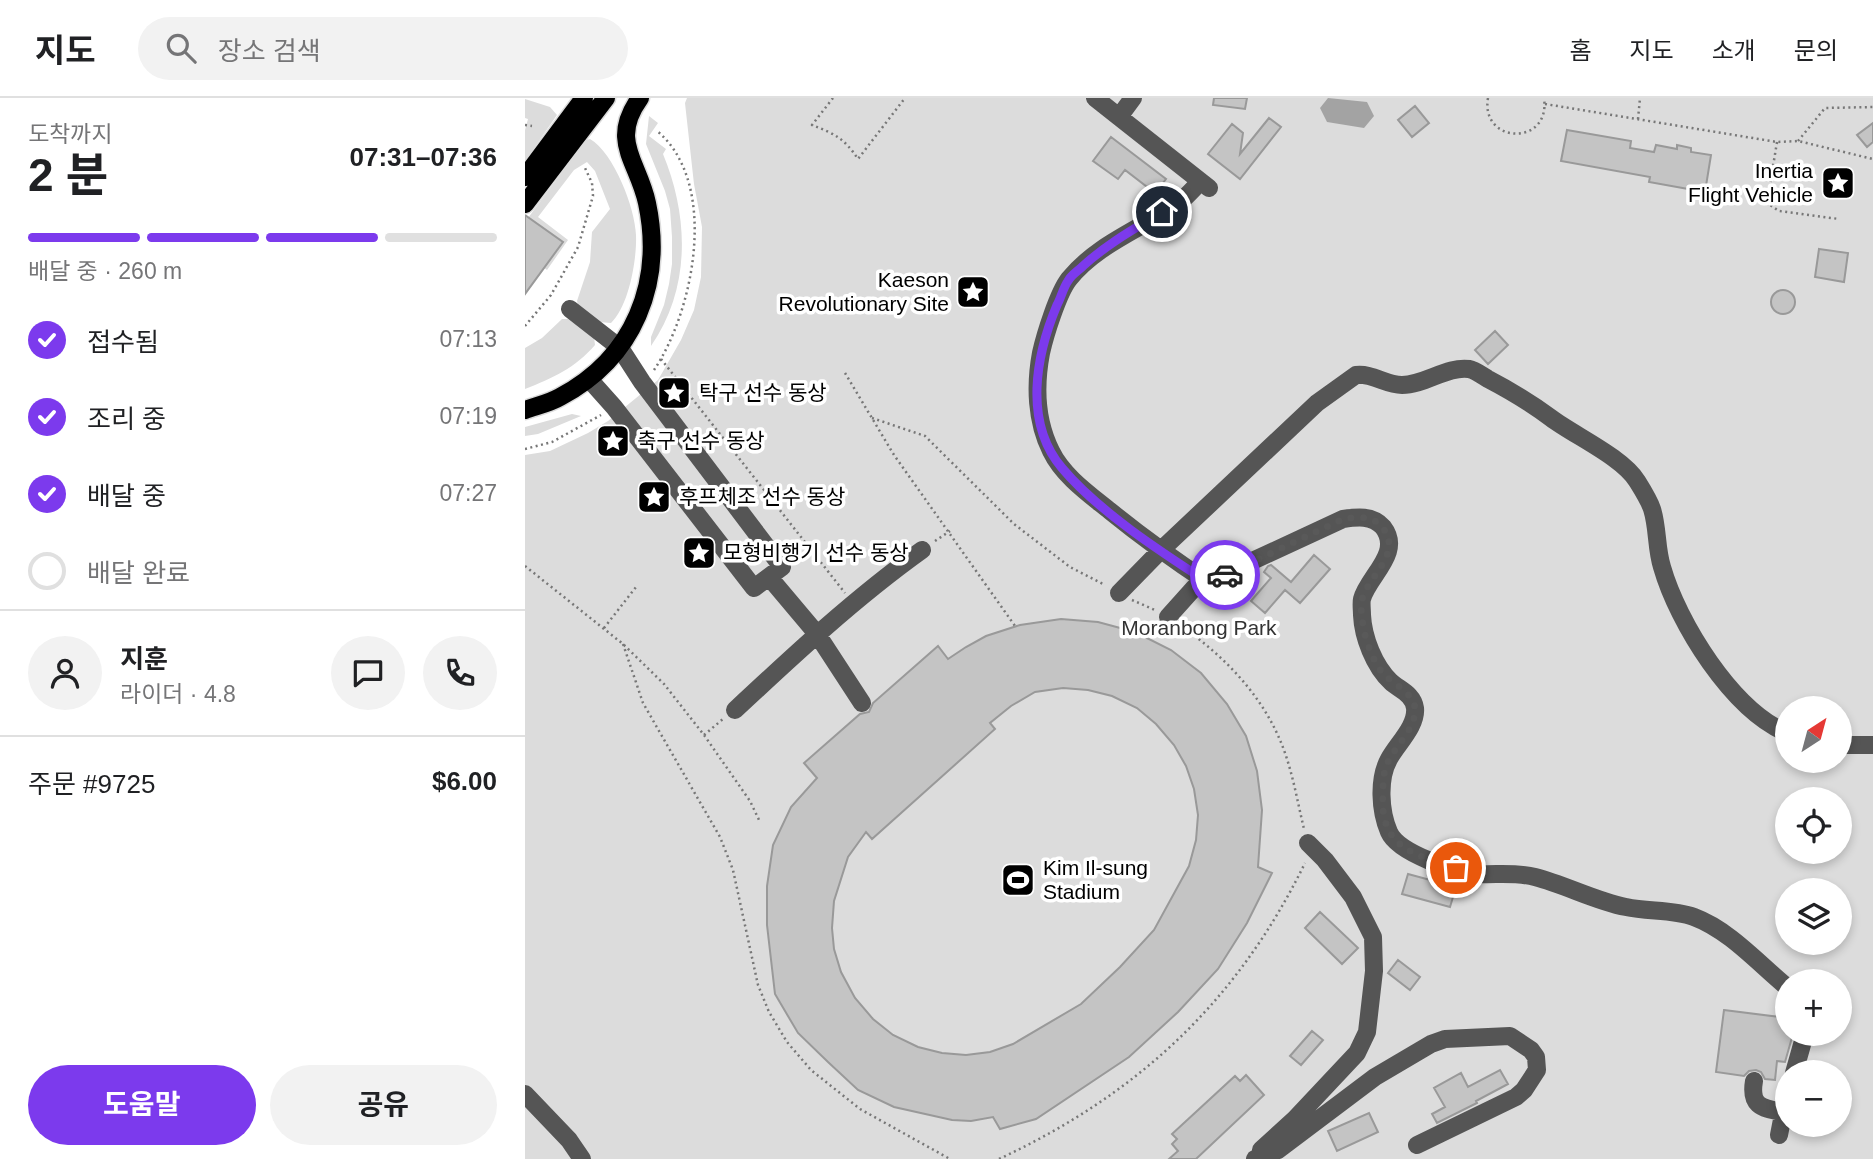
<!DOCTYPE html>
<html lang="ko">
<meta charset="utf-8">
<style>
body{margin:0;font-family:Arial,"Noto Sans KR",sans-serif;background:#f2f2f2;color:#202124;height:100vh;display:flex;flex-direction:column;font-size:26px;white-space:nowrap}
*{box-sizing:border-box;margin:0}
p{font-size:23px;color:#757577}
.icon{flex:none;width:38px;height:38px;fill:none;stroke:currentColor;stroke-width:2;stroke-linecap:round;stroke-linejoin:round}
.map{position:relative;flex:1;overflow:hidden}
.drawer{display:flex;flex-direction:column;background:#fff;width:525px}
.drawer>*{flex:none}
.needle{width:46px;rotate:36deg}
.tools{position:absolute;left:1250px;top:598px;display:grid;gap:14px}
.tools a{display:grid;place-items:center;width:77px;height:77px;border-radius:50%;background:#fff;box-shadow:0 4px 10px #0003;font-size:35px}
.pin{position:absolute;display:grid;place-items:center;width:60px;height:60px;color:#fff;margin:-30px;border:4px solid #fff;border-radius:50%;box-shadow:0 2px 7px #0007}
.courier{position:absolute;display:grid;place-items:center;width:70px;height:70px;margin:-35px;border:5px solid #7c3aed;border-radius:50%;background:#fff;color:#222;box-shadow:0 2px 9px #0007}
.summary em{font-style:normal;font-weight:700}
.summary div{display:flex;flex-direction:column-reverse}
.summary{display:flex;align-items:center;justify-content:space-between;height:119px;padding:0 28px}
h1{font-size:46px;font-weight:700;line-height:52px}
.bar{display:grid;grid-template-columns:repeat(4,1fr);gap:10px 7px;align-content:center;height:84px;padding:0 28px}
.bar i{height:9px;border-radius:5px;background:#e0e0e0}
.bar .on{background:#7c3aed}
.bar p{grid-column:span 4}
.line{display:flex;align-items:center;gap:18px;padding:0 28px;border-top:2px solid #e0e0e0}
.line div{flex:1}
.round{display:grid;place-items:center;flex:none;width:74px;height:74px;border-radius:37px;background:#f2f2f2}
ol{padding:0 28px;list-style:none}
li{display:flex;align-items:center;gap:21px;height:77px}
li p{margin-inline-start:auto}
li .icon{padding:7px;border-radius:50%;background:#7c3aed;color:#fff;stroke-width:4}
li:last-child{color:#757577}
li i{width:38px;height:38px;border:4px solid #e0e0e0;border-radius:50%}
.button{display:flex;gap:14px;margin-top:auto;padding:14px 28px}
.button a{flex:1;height:80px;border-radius:42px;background:#7c3aed;color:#fff;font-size:28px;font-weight:700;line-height:80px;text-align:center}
.button a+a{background:#f2f2f2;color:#202124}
header{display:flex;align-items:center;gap:42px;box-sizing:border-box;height:98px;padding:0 35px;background:#fff;border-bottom:2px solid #e0e0e0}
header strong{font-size:33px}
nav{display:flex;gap:38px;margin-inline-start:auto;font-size:24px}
.search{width:490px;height:63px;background:#f2f2f2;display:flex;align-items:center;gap:18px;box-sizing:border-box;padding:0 24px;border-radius:38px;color:#757577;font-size:26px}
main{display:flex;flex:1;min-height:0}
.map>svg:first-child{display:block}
.green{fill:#dcdcdc;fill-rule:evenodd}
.water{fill:#a3a3a3}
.building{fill:#c4c4c4;stroke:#999;stroke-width:2;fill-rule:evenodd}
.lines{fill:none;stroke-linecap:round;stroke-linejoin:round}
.major-casing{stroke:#dbdbdb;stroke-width:21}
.path{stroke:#777;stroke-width:2.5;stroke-dasharray:2 3.5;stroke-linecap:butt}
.minor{stroke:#555;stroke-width:18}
.major{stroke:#000;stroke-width:18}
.done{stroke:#595959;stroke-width:7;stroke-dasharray:0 12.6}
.route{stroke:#7c3aed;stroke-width:9}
.labels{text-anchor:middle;stroke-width:7;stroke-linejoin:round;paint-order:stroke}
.poi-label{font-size:21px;fill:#000;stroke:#fff;text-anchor:start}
.park-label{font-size:21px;fill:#333;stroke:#fff}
</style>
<header>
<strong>지도</strong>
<div class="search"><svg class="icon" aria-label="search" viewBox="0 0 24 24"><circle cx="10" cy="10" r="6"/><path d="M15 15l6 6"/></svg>장소 검색</div>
<nav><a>홈</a><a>지도</a><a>소개</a><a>문의</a></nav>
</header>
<main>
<section class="drawer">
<div class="summary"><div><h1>2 분</h1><p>도착까지</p></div><em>07:31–07:36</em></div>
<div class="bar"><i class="on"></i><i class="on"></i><i class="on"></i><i></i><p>배달 중 · 260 m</p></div>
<ol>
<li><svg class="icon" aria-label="check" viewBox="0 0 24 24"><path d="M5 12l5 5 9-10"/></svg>접수됨<p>07:13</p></li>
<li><svg class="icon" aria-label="check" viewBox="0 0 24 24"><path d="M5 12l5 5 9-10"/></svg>조리 중<p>07:19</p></li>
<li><svg class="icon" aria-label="check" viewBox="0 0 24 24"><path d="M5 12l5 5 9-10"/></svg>배달 중<p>07:27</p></li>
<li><i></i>배달 완료</li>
</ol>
<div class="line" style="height:126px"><a class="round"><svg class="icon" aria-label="person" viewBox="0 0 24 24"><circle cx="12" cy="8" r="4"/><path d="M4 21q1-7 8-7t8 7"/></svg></a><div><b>지훈</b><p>라이더 · 4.8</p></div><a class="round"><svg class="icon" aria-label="chat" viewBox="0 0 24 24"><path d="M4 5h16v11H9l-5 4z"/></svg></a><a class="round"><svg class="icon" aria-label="phone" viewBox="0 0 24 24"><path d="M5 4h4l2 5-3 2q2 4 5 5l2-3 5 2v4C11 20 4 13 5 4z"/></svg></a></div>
<div class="line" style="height:91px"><div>주문 #9725</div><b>$6.00</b></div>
<div class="button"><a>도움말</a><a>공유</a></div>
</section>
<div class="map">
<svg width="1348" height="1061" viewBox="0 0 1348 1061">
<rect width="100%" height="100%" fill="#fff"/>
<path class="green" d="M162,0H1348V1061H0V357L25,353L63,335L83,323L133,282L156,242L169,212L176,179L177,129L169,86L160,5ZM1262,611H1314V663H1262ZM1262,702H1314V754H1262ZM1262,793H1314V845H1262ZM1262,884H1314V936H1262ZM1262,975H1314V1027H1262Z
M0,1L25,9L32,17L0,63V32L3,21L0,20Z
M124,18L133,25L124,38L141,51L138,56C164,119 166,190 126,248V239L139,207L144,186L147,166V139L145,111L140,93L121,46Z
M65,41C89,55 110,110 111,137C112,161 104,208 86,225L74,224L54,211L52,203L65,164L67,134L85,111L70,73L62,64L49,72L13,119L43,142L22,172L14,166L0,124L61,42Z
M37,221H43L69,239L70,247C50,270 28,280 0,291V250L17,240Z
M47,316L56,318L13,336L0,338V329Z"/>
<path class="water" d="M803,0L842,4L849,18L839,30L802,24L795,10Z"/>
<path class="building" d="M689,0H722L720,11L688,7Z
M890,8L904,25L887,39L873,22Z
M744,20L756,29L715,81L683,56L707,26L718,35L715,56Z
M1348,25V44L1342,49L1332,37Z
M1042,32L1106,43L1105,50L1129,54L1131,47L1152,51V47L1166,50V54L1186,57L1180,94L1124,84L1125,79L1036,63Z
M586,39L641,81L630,95L600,72L593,81L568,63Z
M0,117L38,144L0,196Z
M1294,151L1323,155L1319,184L1290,179Z
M1246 204a12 12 0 1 1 24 0a12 12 0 1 1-24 0Z
M970,233L983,247L963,266L950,252Z
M789,457L805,471L775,505L760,492L740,515L726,503L746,480L739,474L743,468L746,467L766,484Z
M536,521L573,524L610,534L646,552L676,575L702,606L721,638L732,673L737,712L733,769L747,775L722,825L693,871L653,914L604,959L511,1021L475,1031L468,1019L446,1023L427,1022L369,1009L333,992L303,964L273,935L250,896L242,827V788L248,747L266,709L292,680L279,665L335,616L344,614L348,605L413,548L423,561L441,549L461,538L495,527ZM538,590L563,592L587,598L612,610L631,626L649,647L661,668L669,691L673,717L671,742L664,768L629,832L595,869L556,906L488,946L465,954L441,957L417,955L393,949L368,937L348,921L330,900L316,874L309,851L307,830L309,803L323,759L341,734L347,741L470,631L465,625L486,608L510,594Z
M883,776L931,789L925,809L877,796Z
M795,814L833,850L817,866L780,830Z
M873,862L895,879L885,892L863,875Z
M1199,912L1262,920V936H1268L1260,964L1252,963L1250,982L1240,981L1236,974L1231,972L1224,973L1219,978L1191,974Z
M787,933L798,942L776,967L765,958Z
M975,972L983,986L951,1003L952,1005L912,1025L907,1016L920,1009L909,990L936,975L943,989Z
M721,977L739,997L671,1061H644L653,1053L647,1046L652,1041L647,1036L710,978L715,983Z
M844,1015L853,1034L812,1053L803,1033Z"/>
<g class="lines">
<defs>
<path id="major" d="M0,79L59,0
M0,106L81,0
M0,312C11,308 25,305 35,299C109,260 139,185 122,105C113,63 84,43 115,0"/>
</defs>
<use href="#major" class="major-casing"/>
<path class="path" d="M308,0L287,27C310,36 319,40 333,61L380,0
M963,0C955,46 1026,49 1019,0
M1020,6L1252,44L1273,43L1348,61
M1113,21L1115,0
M0,27L7,28
M1273,43L1300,10L1348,9
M1252,44L1242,105L1254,113L1314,121
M0,228L26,197L53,149L68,98L67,85L60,70
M136,261L320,495
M129,272C169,213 195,84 131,32
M320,275L369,357L490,528
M347,320L400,338L489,426L545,469L580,487
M0,351L27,344L76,317
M410,443L425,433
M0,468L98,546L139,586L179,637L225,703L235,724
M607,502L630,512
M656,528C698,557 735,595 755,642C767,670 772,702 779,731
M79,530L111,489
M98,546L118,605L195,739L208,772L233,887L244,914L262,944L286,972L335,1011L425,1061
M179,637L198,621
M474,1061C613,996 712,904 780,765"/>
<path class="minor" d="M570,0L594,19L608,0
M594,19L684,90
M675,84C669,90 663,97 657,102C620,130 574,144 544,181C533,195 520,237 516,255C510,287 511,323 526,353C538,378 564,396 585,413C617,439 649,462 684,485
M45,211L95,250L117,284L257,469L229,490L89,309L64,281
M244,479L292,536L337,605
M594,495L635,453L792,305L831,277C847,275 861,287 877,287C900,287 922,268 944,271C950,272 958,278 963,281C986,293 1006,305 1026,320C1050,338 1097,359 1112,383C1117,391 1124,402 1127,411C1133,430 1131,450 1137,469C1153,525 1207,612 1262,635
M643,519L669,490L818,421C832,419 847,417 858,429C878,455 843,478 837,501C836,505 837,512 837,517C838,539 849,568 866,584C875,592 888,596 890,610C892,628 872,646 864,661C853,681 855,713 864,734C873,755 930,774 952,776C971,777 991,774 1010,779C1041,787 1070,803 1101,809C1123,814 1148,811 1169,819C1204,832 1233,865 1262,889
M210,612C270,556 330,500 397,452
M1314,647H1348
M1269,975L1280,936
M1229,983C1225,1007 1235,1010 1257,1014
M0,996L44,1042L57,1061
M1254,1037L1262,996
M736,1052L770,1021L832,955L842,934L849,873L848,839L828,799L800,762L783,745
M730,1061L753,1052L850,979L906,946L920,941L985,938L1006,952L1011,959L1012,972L999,992L991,999L892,1047"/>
<use href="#major" class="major"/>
</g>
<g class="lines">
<path class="done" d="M700,477L818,421C832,419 848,417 858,430C878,456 842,479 837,502C836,507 836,513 837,518C838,536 846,559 856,573C866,586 890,594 890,612C890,632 870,648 863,664C858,674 858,685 858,696C854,749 889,757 931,770"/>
<path class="route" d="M637,114C609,131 582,146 558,168C553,173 546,177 543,183C538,190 536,200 532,207C511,257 498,324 537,370C573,413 636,454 684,485L700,477"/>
</g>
<defs>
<symbol id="sight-square" viewBox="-11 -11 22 22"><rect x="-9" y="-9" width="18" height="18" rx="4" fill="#000" stroke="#fff"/><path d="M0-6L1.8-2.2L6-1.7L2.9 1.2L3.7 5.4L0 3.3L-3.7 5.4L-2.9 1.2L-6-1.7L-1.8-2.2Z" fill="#fff"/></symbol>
<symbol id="stadium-square" viewBox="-11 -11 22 22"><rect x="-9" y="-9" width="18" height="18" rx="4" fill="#000" stroke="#fff"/><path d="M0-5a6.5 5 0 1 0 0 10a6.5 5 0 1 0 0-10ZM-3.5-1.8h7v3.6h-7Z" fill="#fff"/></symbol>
</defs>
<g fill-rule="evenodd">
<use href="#sight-square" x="1294" y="66" width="38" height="38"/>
<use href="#sight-square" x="429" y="175" width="38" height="38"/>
<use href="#sight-square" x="130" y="276" width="38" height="38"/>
<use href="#sight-square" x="69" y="324" width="38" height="38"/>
<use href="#sight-square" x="110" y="380" width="38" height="38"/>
<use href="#sight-square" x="155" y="436" width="38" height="38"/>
<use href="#stadium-square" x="474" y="763" width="38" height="38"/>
</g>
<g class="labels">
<g class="poi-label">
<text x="1288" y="80" text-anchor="end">Inertia<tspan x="1288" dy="24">Flight Vehicle</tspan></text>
<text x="424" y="189" text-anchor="end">Kaeson<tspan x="424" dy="24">Revolutionary Site</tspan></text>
<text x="174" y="302">탁구 선수 동상</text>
<text x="112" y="350">축구 선수 동상</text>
<text x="154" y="406">후프체조 선수 동상</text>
<text x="198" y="462">모형비행기 선수 동상</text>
<text x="518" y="777">Kim Il-sung<tspan x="518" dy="24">Stadium</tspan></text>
</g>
<g class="park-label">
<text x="674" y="537">Moranbong Park</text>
</g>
</g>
</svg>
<div class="tools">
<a><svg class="needle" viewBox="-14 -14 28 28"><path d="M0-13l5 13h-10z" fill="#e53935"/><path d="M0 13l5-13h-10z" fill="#757577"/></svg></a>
<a><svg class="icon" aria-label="locate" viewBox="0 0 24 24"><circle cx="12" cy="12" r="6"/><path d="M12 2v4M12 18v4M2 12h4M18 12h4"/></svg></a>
<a><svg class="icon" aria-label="layers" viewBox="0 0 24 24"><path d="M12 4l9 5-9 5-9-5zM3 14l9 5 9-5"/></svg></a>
<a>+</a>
<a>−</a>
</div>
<div class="pin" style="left:931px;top:770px;background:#ea580c"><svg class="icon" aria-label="bag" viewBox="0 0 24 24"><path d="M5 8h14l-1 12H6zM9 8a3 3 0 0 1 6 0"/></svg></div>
<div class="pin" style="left:637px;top:114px;background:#1f2937"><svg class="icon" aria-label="home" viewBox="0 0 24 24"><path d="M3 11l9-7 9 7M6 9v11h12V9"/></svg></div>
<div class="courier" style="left:700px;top:477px"><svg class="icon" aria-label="car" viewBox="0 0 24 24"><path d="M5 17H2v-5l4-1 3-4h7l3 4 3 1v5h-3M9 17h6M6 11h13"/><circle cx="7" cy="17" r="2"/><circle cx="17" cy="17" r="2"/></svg></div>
</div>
</main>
